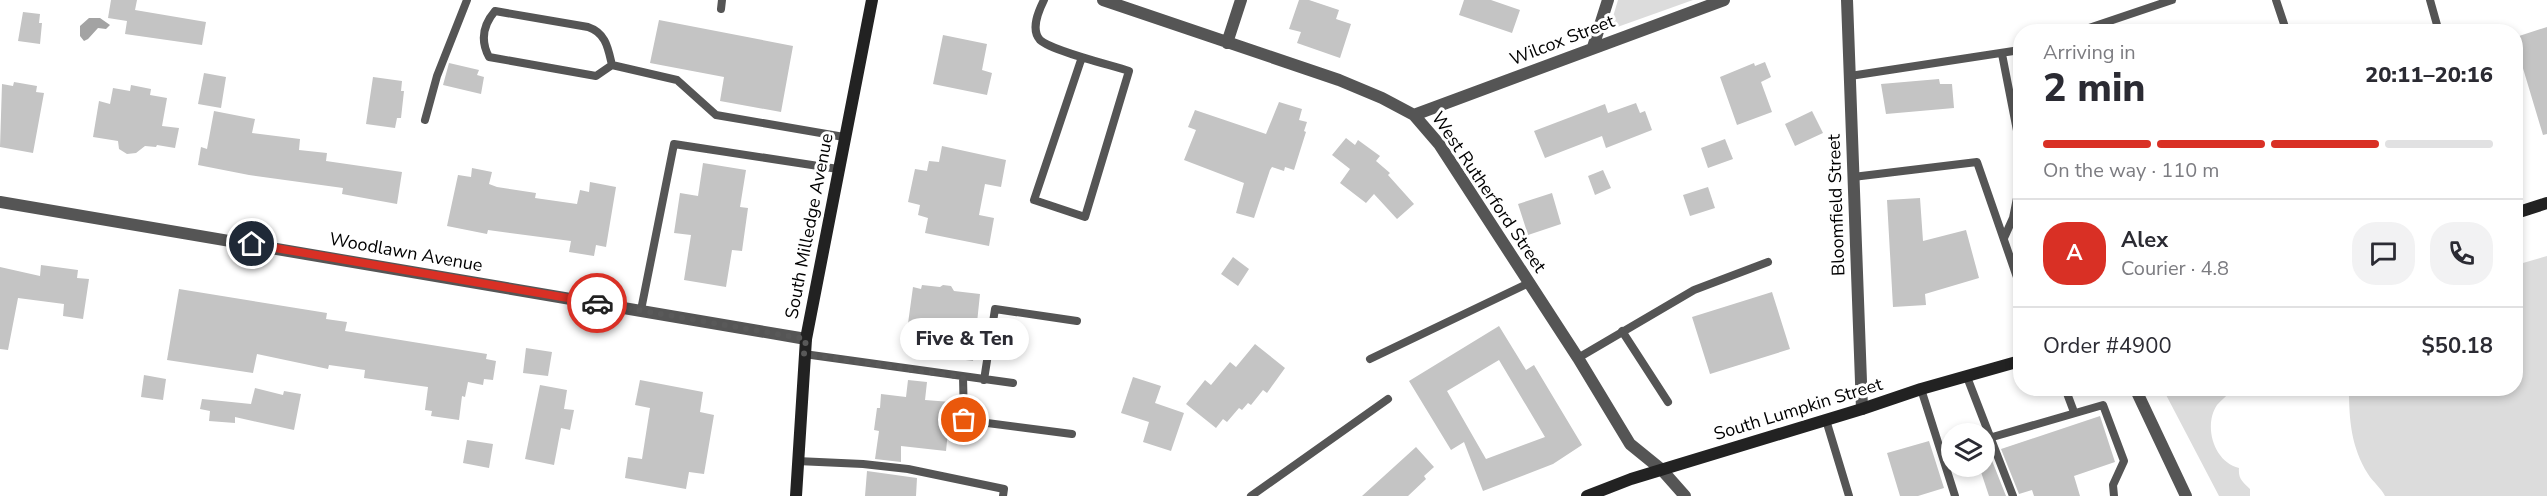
<!DOCTYPE html>
<meta charset="utf-8">
<style>
body{margin:0;font-family:"Nunito Sans",sans-serif;background:#f2f2f3;color:#2b2b33;height:100vh;display:flex;flex-direction:column;font-size:22px;white-space:nowrap}
*{box-sizing:border-box;margin:0}
p{font-size:20px;color:#7c7c81}
.icon{flex:none;width:33px;height:33px;fill:none;stroke:currentColor;stroke-width:2;stroke-linecap:round;stroke-linejoin:round}
.map{position:relative;flex:1;overflow:hidden}
.sheet{position:absolute;left:2013px;top:24px;width:510px;height:372px;display:flex;flex-direction:column;background:#fff;border-radius:24px;box-shadow:0 3px 9px #0003}
.sheet>*{flex:none}
.controls{position:absolute;left:1941px;top:423px;display:grid;gap:12px}
.controls a{display:grid;place-items:center;width:54px;height:54px;border-radius:50%;background:#fff;box-shadow:0 3px 9px #0003;font-size:30px}
.pin{position:absolute;display:grid;place-items:center;width:51px;height:51px;color:#fff;margin:-26px;border:3px solid #fff;border-radius:50%;box-shadow:0 2px 6px #0007}
.courier{position:absolute;display:grid;place-items:center;width:60px;height:60px;margin:-30px;border:4px solid #d93025;border-radius:50%;background:#fff;color:#222;box-shadow:0 2px 8px #0007}
.bubble{position:absolute;height:42px;border-radius:21px;background:#fff;box-shadow:0 3px 9px #0003;font-size:20px;font-weight:800;line-height:42px;text-align:center}
.overview em{font-style:normal;font-weight:800}
.overview div{display:flex;flex-direction:column-reverse}
.overview{display:flex;align-items:center;justify-content:space-between;height:102px;padding:0 30px}
h1{font-size:39px;font-weight:800;line-height:45px}
.bar{display:grid;grid-template-columns:repeat(4,1fr);gap:9px 6px;align-content:center;height:72px;padding:0 30px}
.bar i{height:8px;border-radius:4px;background:#e1e1e2}
.bar .current{background:#d93025}
.bar p{grid-column:span 4}
.line{display:flex;align-items:center;gap:15px;padding:0 30px;border-top:2px solid #e1e1e2}
.line div{flex:1}
.round{display:grid;place-items:center;flex:none;width:63px;height:63px;border-radius:24px;background:#f2f2f3}
.map>svg:first-child{display:block}
.green{fill:#dcdcdc}
.water{fill:#a3a3a3}
.building{fill:#c4c4c4;fill-rule:evenodd}
.lines{fill:none;stroke-linecap:round;stroke-linejoin:round}
.service{stroke:#555;stroke-width:8}
.minor{stroke:#555;stroke-width:12}
.secondary{stroke:#222;stroke-width:12}
.done{stroke:#595959;stroke-width:6;stroke-dasharray:0 10.8}
.route{stroke:#d93025;stroke-width:8}
.labels{text-anchor:middle;stroke-width:6;stroke-linejoin:round;paint-order:stroke}
.street-label{font-size:18px;fill:#000;stroke:#fff}
</style>
<div class="map">
<svg width="2547" height="496" viewBox="0 0 2547 496">
<rect width="100%" height="100%" fill="#fff"/>
<path class="green" d="M1618,0H1693L1609,30Z
M2547,256V496H2385C2381,488 2373,482 2368,474C2351,447 2349,419 2349,389L2516,388V265Z
M2167,388L2202,389L2217,394L2229,389L2231,391C2227,396 2221,400 2217,405C2203,426 2214,462 2239,468C2238,479 2243,482 2250,489V496H2219L2164,391Z"/>
<path class="water" d="M89,18H100L110,25L106,29L98,28L88,39L84,41L80,36V26Z"/>
<path class="building" d="M111,0H137L135,10L206,22L202,45L125,34L127,21L108,18Z
M1299,0H1309L1339,10L1336,19L1351,24L1340,58L1297,43L1301,32L1289,29Z
M1464,0H1491L1520,10L1512,33L1459,15Z
M23,12L40,14L39,23H42L40,44L18,41Z
M659,20L793,46L781,112L720,101L724,77L650,63Z
M2547,27V134L2543,135L2516,45V37Z
M943,35L987,44L982,70L992,73L987,95L933,84Z
M1765,62L1771,77L1761,82L1772,112L1737,125L1720,77L1754,63L1755,66Z
M449,63L479,70L477,75L484,77L481,94L443,85Z
M204,73L226,77L221,108L198,104Z
M373,77L402,81L401,91H404L401,118H397L395,128L366,124Z
M1939,79L1940,84H1952L1954,108L1886,114L1881,84Z
M14,82L37,86L36,92L44,93L33,153L0,147L2,84L13,86Z
M131,85L151,89L150,95L167,98L162,126L179,128L175,148L157,145L156,147L145,146L136,153L127,154L119,149L118,141L93,137L99,101L110,104L113,88L130,91Z
M1279,102L1302,109L1299,120L1307,122L1304,131L1306,132L1294,170L1285,167L1284,171L1272,167L1270,170L1254,218L1236,213L1244,183L1184,160L1196,130L1188,127L1195,110L1266,134Z
M1636,103L1640,113L1645,111L1652,130L1606,148L1602,136L1545,158L1534,131L1605,104L1608,113Z
M214,111L255,119L252,133L300,139L299,150L327,153L326,161L402,172L397,204L342,194L343,188L249,175L198,165L201,147L207,149Z
M1812,111L1823,133L1795,146L1785,124Z
M1346,138L1355,145L1358,140L1380,156L1376,161L1390,173L1388,175L1414,204L1397,219L1374,194L1366,203L1340,183L1350,169L1332,155Z
M1725,139L1733,159L1708,168L1701,148Z
M942,146L1006,160L1001,187L985,184L979,215L994,218L989,246L925,233L928,218L918,215L920,205L908,202L915,169L927,171L929,161L939,162Z
M703,163L746,170L740,207L748,208L742,251L732,250L726,287L684,280L691,235L674,233L680,193L698,196Z
M472,168L492,172L489,184L497,187L536,193L535,198L577,204L580,190L589,192L590,182L616,187L606,247L596,245L594,256L569,252L571,241L488,230L487,234L447,226L458,175L471,177Z
M1603,170L1611,188L1595,195L1588,176Z
M1708,187L1715,208L1690,216L1683,195Z
M1552,193L1561,224L1528,235L1518,204Z
M1920,198L1923,241L1966,230L1979,278L1925,294L1926,305L1893,307L1887,200Z
M1233,257L1249,269L1238,286L1221,274Z
M41,265L78,270L77,278L89,279L83,319L63,316L64,304L18,298L8,350L0,349V267L40,276Z
M922,285L940,287L943,285L951,286L954,291L980,294L973,361L929,355L931,341L906,338L913,287L921,289Z
M179,289L327,313L326,319L347,322L345,331L487,354L486,359L496,361L493,380L484,379L483,385L468,382L465,397L462,396L459,420L431,416L432,411L425,410L428,387L364,378L365,370L329,365L328,369L257,354L253,373L167,360Z
M1772,292L1790,349L1710,374L1692,317Z
M1499,326L1526,370L1534,365L1582,445L1553,464L1483,491L1464,442L1451,450L1409,381ZM1499,360L1545,437L1486,459L1447,391Z
M1255,344L1285,368L1267,393L1263,390L1251,405L1248,403L1242,410L1239,408L1227,422L1223,419L1216,428L1186,404L1205,380L1211,385L1230,362L1236,367Z
M526,348L552,352L548,376L523,373Z
M144,375L166,379L163,400L141,397Z
M1133,377L1161,386L1155,403L1184,413L1171,451L1143,442L1149,422L1121,413Z
M640,380L703,392L700,412L714,415L704,474L689,472L686,489L625,478L628,457L642,459L650,408L635,405Z
M908,380L927,382L925,400L951,402L946,451L901,446V462L875,459L879,431L874,430L877,408H880L881,394L906,397Z
M540,385L567,390L564,409L574,410L570,430L561,428L554,465L525,459Z
M255,388L283,395L284,391L301,394L294,430L235,417V423L209,421L210,411L200,409L202,399L251,404Z
M2100,416L2115,462L2074,476L2080,496H2034L2032,490L2019,494L2001,449Z
M467,440L493,444L489,468L463,463Z
M1929,441L1944,488L1918,496H1900L1887,453Z
M1416,447L1434,467L1424,476L1426,479L1408,496H1362Z
M1989,453L2006,496H1989L1979,466H1984V454Z
M867,471L917,478L916,496H865Z"/>
<g class="lines">
<path class="service" d="M1044,0C1039,10 1030,29 1040,40C1052,51 1111,65 1129,71L1085,217L1034,200L1082,57
M2430,0L2439,32
M721,9L722,0
M2077,32L2172,0
M2270,32L2285,27L2276,0
M2002,54L2020,146
M612,65C608,48 606,33 588,27L495,11C483,25 480,40 489,57L596,76L612,65L677,80L716,115L844,137
M1850,76L2020,50
M425,120L437,76L467,0
M1853,177L1977,162L2020,286
M2004,238L2013,218L2020,183
M641,310L674,144L838,169
M1622,331L1668,402
M804,354L1013,383
M1578,358L1694,290L1768,262
M1370,359L1529,283
M963,377L964,420L1072,434
M1967,377L2013,496
M984,380L995,309L1077,321
M2065,388L2074,412
M1921,389L1955,496
M1826,420L1849,496
M1989,438L2103,405L2124,461L2113,485L2114,496
M797,461L863,464L908,469L1004,489L1003,496
M1251,496L1388,399"/>
<path class="minor" d="M1103,0L1339,80L1382,98L1414,115L1439,144L1578,358L1630,444L1662,470L1685,496
M1847,0L1862,409
M1227,43L1241,0
M1593,47L1608,0
M1414,115L1724,0
M0,202L806,339
M2135,388L2186,496"/>
<path class="secondary" d="M2516,213L2547,203
M796,496L806,339L872,0
M1587,496L1631,479L1862,409L1921,389L2020,361"/>
</g>
<g class="lines">
<path class="done" d="M597,303L806,339L804,354L963,377L964,420"/>
<path class="route" d="M252,244L597,303"/>
</g>
<g class="labels">
<g class="street-label">
<text transform="translate(1562 40) rotate(-21)" y="6">Wilcox Street</text>
<text transform="translate(1489 192) rotate(56)" y="6">West Rutherford Street</text>
<text transform="translate(1836 205) rotate(-92)" y="6">Bloomfield Street</text>
<text transform="translate(809 226) rotate(-79)" y="6">South Milledge Avenue</text>
<text transform="translate(406 252) rotate(10)" y="6">Woodlawn Avenue</text>
<text transform="translate(1798 409) rotate(-17)" y="6">South Lumpkin Street</text>
</g>
</g>
</svg>
<div class="controls">
<a><svg class="icon" aria-label="layers" viewBox="0 0 24 24"><path d="M12 4l9 5-9 5-9-5zM3 14l9 5 9-5"/></svg></a>
</div>
<div class="pin" style="left:964px;top:420px;background:#ea580c"><svg class="icon" aria-label="bag" viewBox="0 0 24 24"><path d="M5 8h14l-1 12H6zM9 8a3 3 0 0 1 6 0"/></svg></div>
<div class="pin" style="left:252px;top:244px;background:#1f2937"><svg class="icon" aria-label="home" viewBox="0 0 24 24"><path d="M3 11l9-7 9 7M6 9v11h12V9"/></svg></div>
<div class="courier" style="left:597px;top:303px"><svg class="icon" aria-label="car" viewBox="0 0 24 24"><path d="M5 17H2v-5l4-1 3-4h7l3 4 3 1v5h-3M9 17h6M6 11h13"/><circle cx="7" cy="17" r="2"/><circle cx="17" cy="17" r="2"/></svg></div>
<div class="bubble" style="left:900px;top:318px;width:129px">Five &amp; Ten</div>
<section class="sheet">
<div class="overview"><div><h1>2 min</h1><p>Arriving in</p></div><em>20:11–20:16</em></div>
<div class="bar"><i class="current"></i><i class="current"></i><i class="current"></i><i></i><p>On the way · 110 m</p></div>
<div class="line" style="height:108px"><b class="round" style="background:#d93025;color:#fff">A</b><div><b>Alex</b><p>Courier · 4.8</p></div><a class="round"><svg class="icon" aria-label="chat" viewBox="0 0 24 24"><path d="M4 5h16v11H9l-5 4z"/></svg></a><a class="round"><svg class="icon" aria-label="phone" viewBox="0 0 24 24"><path d="M5 4h4l2 5-3 2q2 4 5 5l2-3 5 2v4C11 20 4 13 5 4z"/></svg></a></div>
<div class="line" style="height:78px"><div>Order #4900</div><b>$50.18</b></div>
</section>
</div>
